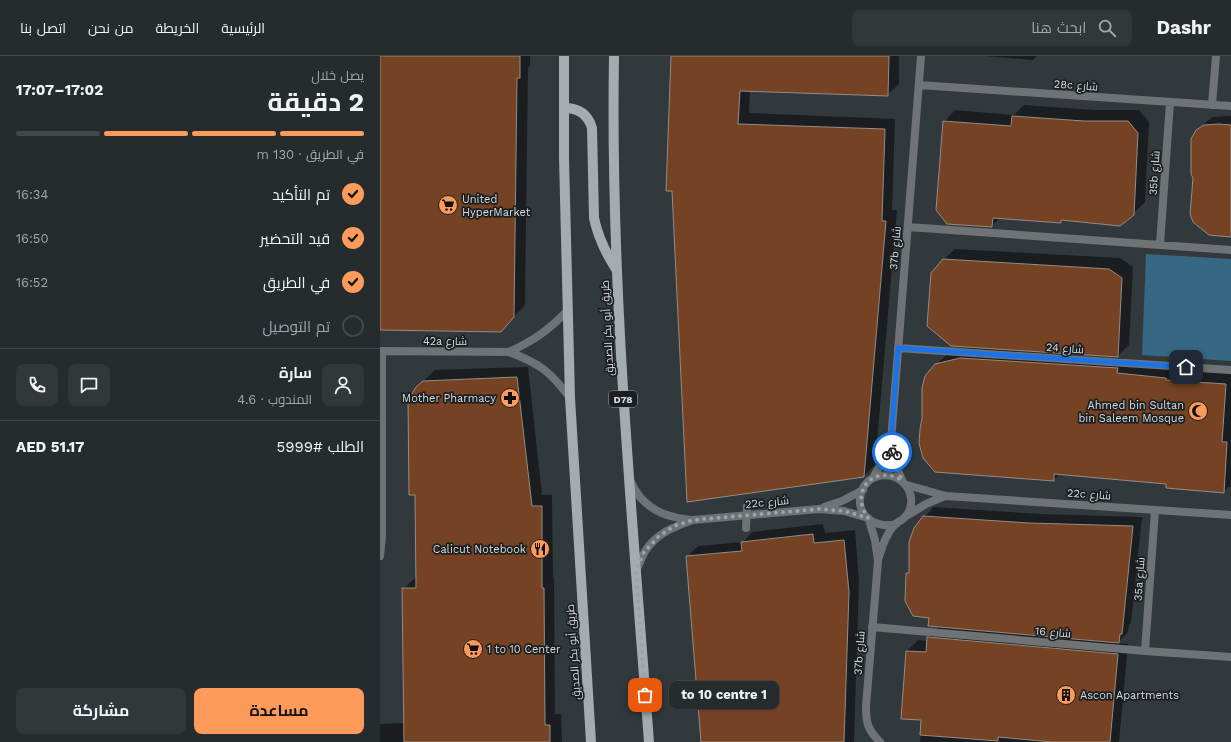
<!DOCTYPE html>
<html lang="ar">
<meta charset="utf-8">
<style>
body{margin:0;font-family:"Work Sans",Cairo,sans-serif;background:#32373a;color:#f1f3f6;direction:rtl;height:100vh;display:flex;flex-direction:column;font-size:15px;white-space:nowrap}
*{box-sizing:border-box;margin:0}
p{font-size:13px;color:#a4a7aa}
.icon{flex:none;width:22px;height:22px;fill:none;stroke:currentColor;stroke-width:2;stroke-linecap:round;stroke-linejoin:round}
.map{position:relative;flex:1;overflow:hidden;direction:ltr}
.panel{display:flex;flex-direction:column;background:#262b2e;width:380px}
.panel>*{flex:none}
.pin{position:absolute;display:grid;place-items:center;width:34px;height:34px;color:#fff;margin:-17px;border-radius:8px;box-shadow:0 2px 6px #0006}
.courier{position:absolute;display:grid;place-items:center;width:40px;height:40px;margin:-20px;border:3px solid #1a73e8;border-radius:50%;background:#fff;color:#222;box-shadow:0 1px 5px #0007}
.bubble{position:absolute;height:28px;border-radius:8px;background:#262b2e;box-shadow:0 1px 3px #0004,0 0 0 1px #42474a;font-size:13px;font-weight:700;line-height:28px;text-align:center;direction:rtl}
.headline em{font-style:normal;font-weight:700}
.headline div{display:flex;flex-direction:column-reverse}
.headline{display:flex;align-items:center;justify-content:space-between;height:68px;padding:0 16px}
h1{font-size:26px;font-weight:700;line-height:30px}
.bar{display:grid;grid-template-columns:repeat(4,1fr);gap:6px 4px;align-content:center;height:48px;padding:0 16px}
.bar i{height:5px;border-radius:3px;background:#42474a}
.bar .current{background:#ff9b5a}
.bar p{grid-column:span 4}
.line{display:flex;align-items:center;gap:10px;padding:0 16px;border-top:1px solid #42474a}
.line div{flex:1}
.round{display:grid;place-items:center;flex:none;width:42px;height:42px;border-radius:8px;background:#32373a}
ol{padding:0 16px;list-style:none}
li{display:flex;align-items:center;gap:12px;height:44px}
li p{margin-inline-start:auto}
li .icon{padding:4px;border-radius:50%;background:#ff9b5a;color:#111;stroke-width:4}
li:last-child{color:#a4a7aa}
li i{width:22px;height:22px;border:2px solid #42474a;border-radius:50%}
.action{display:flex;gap:8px;margin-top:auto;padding:8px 16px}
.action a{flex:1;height:46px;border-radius:8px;background:#ff9b5a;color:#111;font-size:16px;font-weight:700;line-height:46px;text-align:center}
.action a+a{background:#32373a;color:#f1f3f6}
header{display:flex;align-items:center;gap:24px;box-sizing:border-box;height:56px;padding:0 20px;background:#262b2e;border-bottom:1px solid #42474a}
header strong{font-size:19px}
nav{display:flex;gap:22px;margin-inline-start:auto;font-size:14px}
.search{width:280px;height:36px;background:#32373a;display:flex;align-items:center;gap:10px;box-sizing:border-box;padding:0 14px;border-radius:8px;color:#a4a7aa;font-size:15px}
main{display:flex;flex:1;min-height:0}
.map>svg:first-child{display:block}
.green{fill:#366884}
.shadow{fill:#0007}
.building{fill:#754323;stroke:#948c87}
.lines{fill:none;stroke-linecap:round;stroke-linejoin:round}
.pedestrian{stroke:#6f7375;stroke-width:8}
.minor{stroke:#6f7375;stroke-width:8}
.primary{stroke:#a5acb0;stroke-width:10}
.done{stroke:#9ea3a6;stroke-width:4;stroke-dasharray:0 7.2}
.route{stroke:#1a73e8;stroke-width:5}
.labels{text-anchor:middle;stroke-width:3.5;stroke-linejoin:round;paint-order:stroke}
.shield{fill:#1c1f21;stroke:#a0a3a5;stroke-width:1}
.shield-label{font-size:10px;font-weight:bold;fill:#d8dcde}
.street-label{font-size:11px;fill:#d8dcde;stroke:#1c1f21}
.poi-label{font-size:11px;fill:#d8dcde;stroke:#1c1f21;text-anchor:start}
</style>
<header>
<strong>Dashr</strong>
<div class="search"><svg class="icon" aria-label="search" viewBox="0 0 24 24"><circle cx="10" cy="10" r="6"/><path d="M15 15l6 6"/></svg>ابحث هنا</div>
<nav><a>الرئيسية</a><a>الخريطة</a><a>من نحن</a><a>اتصل بنا</a></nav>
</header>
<main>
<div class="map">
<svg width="851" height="686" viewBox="0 0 851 686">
<rect width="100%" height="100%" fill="#32393d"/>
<path class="green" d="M766,198L851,203V305L762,299Z"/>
<path class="shadow" d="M1,0H150V10L148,12L145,249L129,266L0,273V2Z
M292,0H519V28L507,39L370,34L369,57L515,63L512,154H517L495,409L484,420Z
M605,0H657L653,4Z
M644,49L715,54H759L769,66L765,146L753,158L683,164L681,166L620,162L612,170L564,66L575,54L634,59Z
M849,60H851V180L817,75L826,66L833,61Z
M575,193L740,202L753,211L749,289L738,300L563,204Z
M590,292L747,303V308L795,312V315L851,318V431H848L843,436L787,427L680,418L674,424L556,309L566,299Z
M148,311L162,439H172L173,521H174L175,658H181L182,686H0V668L24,667L23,533L35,522H37L36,332L55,314Z
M554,451L660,458L762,461L751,567L749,569L748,576L738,587L748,588L739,686H540L542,663L527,595L538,584L548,585V582L559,570L550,561L527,517L530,514L544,461Z
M443,468L445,477L475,474L479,525L474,686H322L307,501L318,490L363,486L372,476Z"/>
<path class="building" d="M0,0H140V22H137L134,261L121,276L0,274Z
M291,0H509L508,40L360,35L358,68L505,73L502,165H506L484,421L307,446L292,135H286Z
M632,60L704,65H748L758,77L754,159L740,170L681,164V167L613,162L612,171L567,168L556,154L563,65L631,70Z
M839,68L851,69V181L829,179L813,166L810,158L813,122L811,118V83L816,74L824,69Z
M563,203L729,213L742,222L738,301L571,290L547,270L551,217Z
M580,302L738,312L737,317L786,322V324L846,328L842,386H847L844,437L786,432V428L674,418V425L555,416L543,402L539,387L540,373L542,362V332L545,320L555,308Z
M137,321L152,450H162V532H164L165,669H170V686H24L22,532H36L35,439H29L28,344L36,331L43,325Z
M543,460L649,467L753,470L742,578H740L739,587L548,570L549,562L533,560L525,545L526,517H529V486L534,472Z
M433,478L434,487L464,484L469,536L464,686H321L306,500L362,495L361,486Z
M547,581L738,598L730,686H672L618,681V685L540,679L541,664L521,663L526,595L546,596Z"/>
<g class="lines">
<path class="pedestrian" d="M366,472L367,450"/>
<path class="minor" d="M539,29L851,50
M832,49L836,0
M528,171L851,194
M780,189L790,46
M518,292L851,314
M0,295L129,296C159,307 171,316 190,342
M129,296C153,285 169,274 187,255
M493,422L503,404L511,386
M250,424C253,430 256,436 260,441C274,457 289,461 310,464
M522,424L514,405L511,385L541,0
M527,429L566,440L851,459
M444,451L462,445L483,434
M528,459L546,448L565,440
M489,464L495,484L498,505L486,650C486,668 488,674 500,686
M0,500L2,480V295
M499,501C502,490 507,477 515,468C517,466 521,465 523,463C529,458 532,450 531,442C528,417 493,410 482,434C473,457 494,474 516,468
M256,515C259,509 261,503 264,497C275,478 293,471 313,464L439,453L464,455L488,462
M492,571L765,595L851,601
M765,595L775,454"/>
<path class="primary" d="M184,0V102L190,342L211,686
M234,0C230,229 252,457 269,686
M184,52C198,52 208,58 212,72L214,162C218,181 225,196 236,213"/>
</g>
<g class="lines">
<path class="done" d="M265,639L256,515L264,496L278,481L294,470L313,464L439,453L464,455L488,462C469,435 493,408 522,424L518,415L512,396"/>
<path class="route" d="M512,396L511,385L518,292L806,311"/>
</g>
<defs>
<symbol id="supermarket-disc" viewBox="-11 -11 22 22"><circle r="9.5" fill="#ff9b5a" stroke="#1c1f21"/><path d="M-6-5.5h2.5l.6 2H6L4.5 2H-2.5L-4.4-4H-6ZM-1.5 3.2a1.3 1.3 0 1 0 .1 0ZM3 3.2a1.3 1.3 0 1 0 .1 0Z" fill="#111"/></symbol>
<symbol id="pharmacy-disc" viewBox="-11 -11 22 22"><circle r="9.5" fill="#ff9b5a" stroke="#1c1f21"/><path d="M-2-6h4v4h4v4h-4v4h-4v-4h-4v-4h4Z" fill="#111"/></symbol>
<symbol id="mosque-disc" viewBox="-11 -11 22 22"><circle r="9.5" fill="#ff9b5a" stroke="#1c1f21"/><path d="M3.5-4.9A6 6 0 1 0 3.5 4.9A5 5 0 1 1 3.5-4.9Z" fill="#111"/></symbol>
<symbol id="restaurant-disc" viewBox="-11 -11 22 22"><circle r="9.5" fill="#ff9b5a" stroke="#1c1f21"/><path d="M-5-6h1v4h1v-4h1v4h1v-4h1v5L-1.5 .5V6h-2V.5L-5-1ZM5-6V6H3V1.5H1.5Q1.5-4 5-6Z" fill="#111"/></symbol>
<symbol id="building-disc" viewBox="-11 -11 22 22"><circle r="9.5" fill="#ff9b5a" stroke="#1c1f21"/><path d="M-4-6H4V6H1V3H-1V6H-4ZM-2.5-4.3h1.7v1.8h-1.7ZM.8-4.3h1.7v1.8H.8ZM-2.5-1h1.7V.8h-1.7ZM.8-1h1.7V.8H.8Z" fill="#111"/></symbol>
</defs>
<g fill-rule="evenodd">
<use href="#supermarket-disc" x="57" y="138" width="22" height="22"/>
<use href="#pharmacy-disc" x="119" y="331" width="22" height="22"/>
<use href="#mosque-disc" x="807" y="344" width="22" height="22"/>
<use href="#restaurant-disc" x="149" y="482" width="22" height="22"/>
<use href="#supermarket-disc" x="82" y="582" width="22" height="22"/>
<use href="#building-disc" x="675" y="628" width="22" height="22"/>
</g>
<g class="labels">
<rect class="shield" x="229" y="335" width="28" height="16" rx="3"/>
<g class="shield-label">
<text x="243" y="347">D78</text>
</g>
<g class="street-label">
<text transform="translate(696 29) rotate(4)" y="4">28c شارع</text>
<text transform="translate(774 117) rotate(-86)" y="4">35b شارع</text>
<text transform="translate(515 192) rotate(-85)" y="4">37b شارع</text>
<text transform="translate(227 272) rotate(-93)" y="4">طريق أبو بكر الصديق</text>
<text x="65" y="289">42a شارع</text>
<text transform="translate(685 292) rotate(4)" y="4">شارع 24</text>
<text transform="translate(709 438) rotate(4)" y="4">22c شارع</text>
<text transform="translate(387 446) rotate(-5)" y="4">22c شارع</text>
<text transform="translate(759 523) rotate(-86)" y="4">35a شارع</text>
<text transform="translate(673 576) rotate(5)" y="4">شارع 16</text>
<text transform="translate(193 596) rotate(-94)" y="4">طريق أبو بكر الصديق</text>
<text transform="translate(479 597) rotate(-86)" y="4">37b شارع</text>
</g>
<g class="poi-label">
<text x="82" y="147">United<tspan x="82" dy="13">HyperMarket</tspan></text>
<text x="116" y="346" text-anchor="end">Mother Pharmacy</text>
<text x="804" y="353" text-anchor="end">Ahmed bin Sultan<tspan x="804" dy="13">bin Saleem Mosque</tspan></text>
<text x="146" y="497" text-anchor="end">Calicut Notebook</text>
<text x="107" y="597">1 to 10 Center</text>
<text x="700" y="643">Ascon Apartments</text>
</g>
</g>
</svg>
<div class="pin" style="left:265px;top:639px;background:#ea580c"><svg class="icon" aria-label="bag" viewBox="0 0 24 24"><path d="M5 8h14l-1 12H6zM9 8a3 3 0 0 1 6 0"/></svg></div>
<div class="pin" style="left:806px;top:311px;background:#1f2937"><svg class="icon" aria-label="home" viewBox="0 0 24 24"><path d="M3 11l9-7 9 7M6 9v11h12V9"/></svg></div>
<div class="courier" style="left:512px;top:396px"><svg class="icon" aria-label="bike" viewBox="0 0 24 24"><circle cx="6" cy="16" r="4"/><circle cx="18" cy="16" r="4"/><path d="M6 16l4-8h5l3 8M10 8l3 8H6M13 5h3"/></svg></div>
<div class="bubble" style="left:289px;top:625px;width:110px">1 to 10 centre</div>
</div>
<section class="panel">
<div class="headline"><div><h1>2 دقيقة</h1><p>يصل خلال</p></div><em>17:02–17:07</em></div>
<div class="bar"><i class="current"></i><i class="current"></i><i class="current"></i><i></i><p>في الطريق · 130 m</p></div>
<ol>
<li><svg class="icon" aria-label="check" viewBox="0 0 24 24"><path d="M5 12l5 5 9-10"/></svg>تم التأكيد<p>16:34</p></li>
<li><svg class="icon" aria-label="check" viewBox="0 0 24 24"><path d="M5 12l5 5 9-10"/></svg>قيد التحضير<p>16:50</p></li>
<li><svg class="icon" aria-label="check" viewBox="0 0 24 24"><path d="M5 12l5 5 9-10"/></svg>في الطريق<p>16:52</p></li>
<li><i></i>تم التوصيل</li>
</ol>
<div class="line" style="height:72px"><a class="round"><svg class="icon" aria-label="person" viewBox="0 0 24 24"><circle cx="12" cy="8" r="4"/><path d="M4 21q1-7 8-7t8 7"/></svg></a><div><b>سارة</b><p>المندوب · 4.6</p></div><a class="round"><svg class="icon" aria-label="chat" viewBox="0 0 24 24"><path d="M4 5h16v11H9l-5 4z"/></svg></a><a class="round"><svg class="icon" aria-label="phone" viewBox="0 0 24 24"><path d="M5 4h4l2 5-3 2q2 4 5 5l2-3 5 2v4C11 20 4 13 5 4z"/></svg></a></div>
<div class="line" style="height:52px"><div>الطلب #5999</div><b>AED 51.17</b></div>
<div class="action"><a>مساعدة</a><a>مشاركة</a></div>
</section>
</main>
